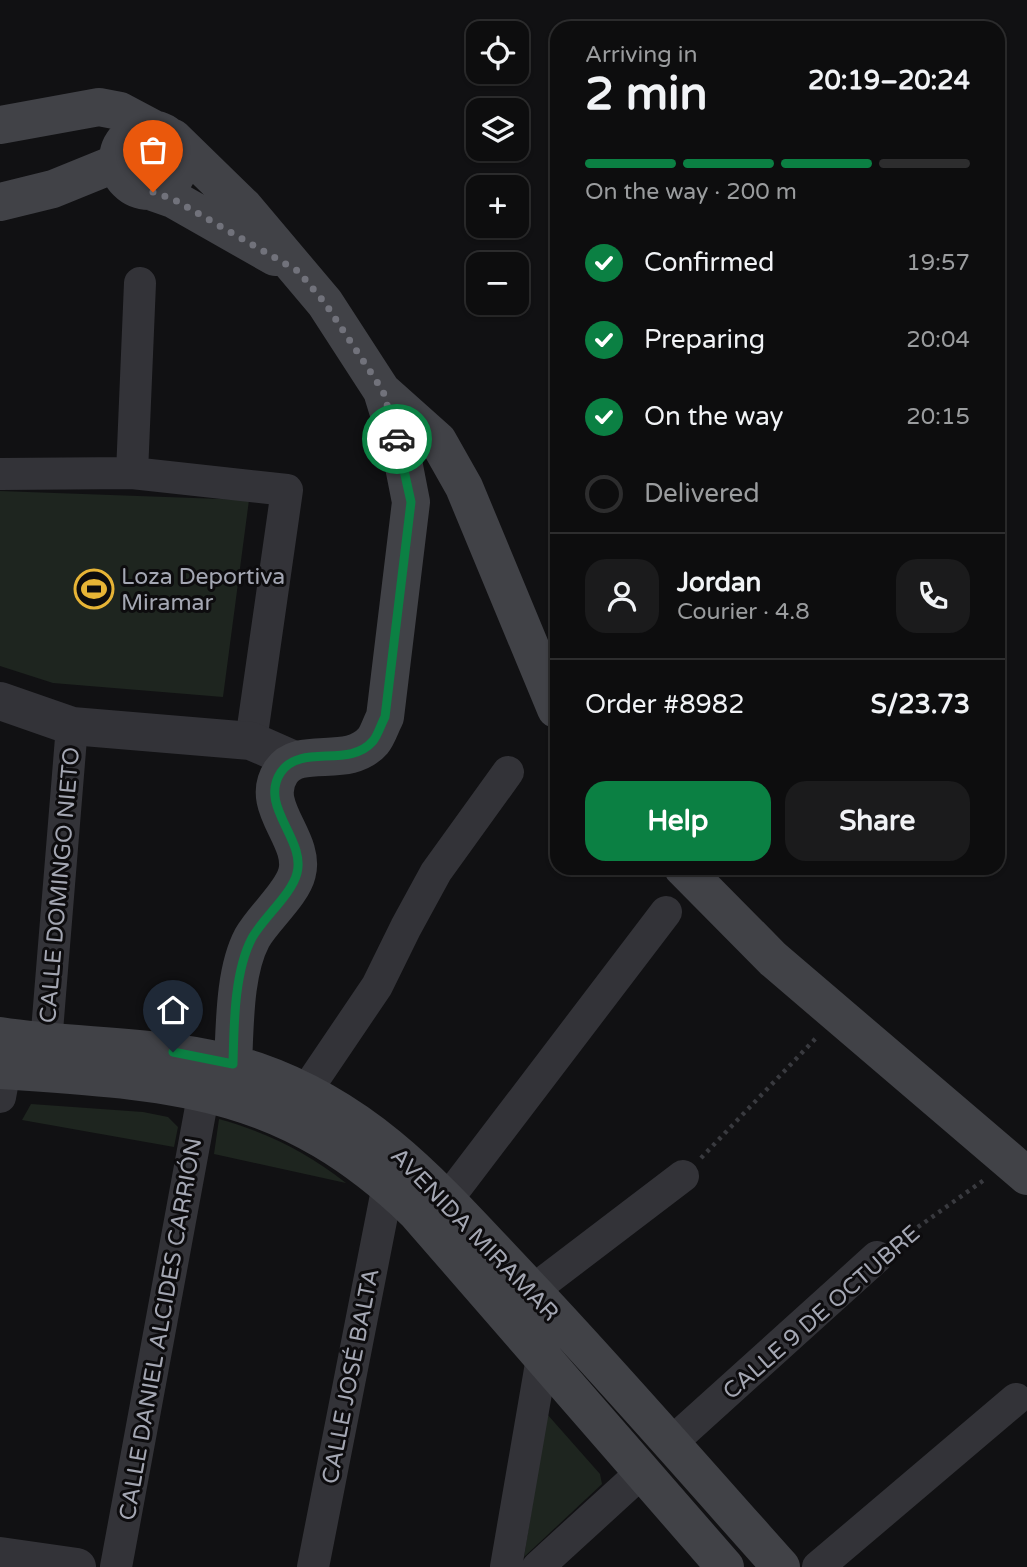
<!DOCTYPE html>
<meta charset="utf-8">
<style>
body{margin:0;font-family:"Varela Round",sans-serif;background:#1b1b1c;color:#f1f3f6;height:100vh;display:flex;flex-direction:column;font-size:26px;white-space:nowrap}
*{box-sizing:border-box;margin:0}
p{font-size:23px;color:#9a9c9e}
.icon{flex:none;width:38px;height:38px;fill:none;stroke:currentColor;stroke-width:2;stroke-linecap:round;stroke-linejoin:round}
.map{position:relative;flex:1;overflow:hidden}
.sheet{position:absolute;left:550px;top:21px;width:455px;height:854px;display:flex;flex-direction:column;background:#0d0d0e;border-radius:21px;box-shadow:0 2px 5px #0004,0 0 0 2px #2d2d2e}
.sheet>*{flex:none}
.fabs{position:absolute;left:466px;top:21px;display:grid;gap:14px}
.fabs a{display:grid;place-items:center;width:63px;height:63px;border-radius:14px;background:#0d0d0e;box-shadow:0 2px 5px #0004,0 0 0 2px #2d2d2e;font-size:35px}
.pin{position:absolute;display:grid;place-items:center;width:60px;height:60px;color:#fff;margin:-72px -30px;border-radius:50% 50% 50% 0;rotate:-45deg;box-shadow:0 0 7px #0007}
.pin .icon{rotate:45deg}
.courier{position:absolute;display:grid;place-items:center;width:70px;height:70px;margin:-35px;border:5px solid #0b8043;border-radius:50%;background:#fff;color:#222;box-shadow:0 2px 9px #0007}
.headline em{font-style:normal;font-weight:800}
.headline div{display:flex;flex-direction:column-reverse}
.headline{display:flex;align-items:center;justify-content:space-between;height:119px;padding:0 35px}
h1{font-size:46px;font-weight:800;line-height:52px}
.bar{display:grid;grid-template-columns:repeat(4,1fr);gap:10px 7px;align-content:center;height:84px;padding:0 35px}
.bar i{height:9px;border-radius:5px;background:#2d2d2e}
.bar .active{background:#0b8043}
.bar p{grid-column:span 4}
.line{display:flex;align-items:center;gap:18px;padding:0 35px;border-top:2px solid #2d2d2e}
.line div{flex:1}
.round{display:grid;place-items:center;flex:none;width:74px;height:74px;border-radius:21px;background:#1b1b1c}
ol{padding:0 35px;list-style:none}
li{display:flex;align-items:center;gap:21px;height:77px}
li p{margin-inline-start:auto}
li .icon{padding:7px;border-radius:50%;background:#0b8043;color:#fff;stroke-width:4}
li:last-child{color:#9a9c9e}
li i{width:38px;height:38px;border:4px solid #2d2d2e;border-radius:50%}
.cta{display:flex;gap:14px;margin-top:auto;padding:14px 35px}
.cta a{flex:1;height:80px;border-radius:21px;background:#0b8043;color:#fff;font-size:28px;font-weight:800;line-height:80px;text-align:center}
.cta a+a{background:#1b1b1c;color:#f1f3f6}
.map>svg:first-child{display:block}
.green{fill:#1e251f}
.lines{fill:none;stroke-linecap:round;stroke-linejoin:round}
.path{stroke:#393a3f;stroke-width:4.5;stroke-dasharray:3.5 5;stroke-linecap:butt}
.minor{stroke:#333338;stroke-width:32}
.tertiary{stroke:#333338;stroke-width:38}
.secondary{stroke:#414247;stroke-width:38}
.done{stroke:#71727b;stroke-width:7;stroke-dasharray:0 12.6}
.route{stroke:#0b8043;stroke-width:9}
.labels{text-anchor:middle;stroke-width:6;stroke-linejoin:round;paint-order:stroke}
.poi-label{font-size:23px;fill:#a4a7b3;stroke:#0d0c0e;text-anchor:start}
.street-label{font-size:23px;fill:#a4a7b3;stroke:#0d0c0e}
</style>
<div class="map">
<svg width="1027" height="1567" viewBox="0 0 1027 1567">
<rect width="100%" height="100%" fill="#111113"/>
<path class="green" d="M0,491L249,500L223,697L53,683L0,666Z
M31,1104L143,1112L168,1117L178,1127L174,1147L22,1120Z
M219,1119C268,1133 306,1152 346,1183L214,1154Z
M547,1414L600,1474L602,1484L524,1557Z"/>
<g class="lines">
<path class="path" d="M701,1158L818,1036
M897,1242L984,1180"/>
<path class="minor" d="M132,473L140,283
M0,474L132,473L287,490L251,741
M46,1043L72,726
M306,1091L377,986L406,927L436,872L508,772
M0,1097L5,1070
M446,1201L666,912
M532,1291L683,1176
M671,1443L877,1257
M116,1567L204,1091
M313,1567L388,1185
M506,1567L542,1358
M538,1567L642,1472
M818,1567L1016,1399"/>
<path class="tertiary" d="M0,701L72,726L251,741L294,760
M0,1556L77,1567"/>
<path class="secondary" d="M0,125L99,107L120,111L152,128
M118 160a31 31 0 1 1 62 0a31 31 0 1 1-62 0Z
M173,138L244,207L325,303L382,391L438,441L464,487L556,709
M153,192L173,199L275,257
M0,202L53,189L117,163
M683,868L773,959L1027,1176
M0,1036C86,1049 173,1043 256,1071C375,1112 442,1196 526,1284C613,1376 696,1472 781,1567
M233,1064C235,1026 234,972 252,938C263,918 292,894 297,873C306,839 258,806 281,772C300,744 348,770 373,741C378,735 381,724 385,717L411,502L402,456L382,391
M0,1070C173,1082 284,1085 416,1212L725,1567"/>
</g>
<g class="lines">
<path class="done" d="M153,192L173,199L298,271L325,303L383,391L397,439"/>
<path class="route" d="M173,1052L233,1064C234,1026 234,972 252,938C263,918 292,894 297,873C306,839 258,806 281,772C301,743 349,769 373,741C378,735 381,724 385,717L411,502L397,439"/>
</g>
<defs>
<symbol id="stadium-ring" viewBox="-11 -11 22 22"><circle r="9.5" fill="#0d0c0e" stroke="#e7b436" stroke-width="1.5"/><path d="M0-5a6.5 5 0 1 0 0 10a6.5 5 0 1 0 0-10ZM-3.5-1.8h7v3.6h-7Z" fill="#e7b436"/></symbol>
</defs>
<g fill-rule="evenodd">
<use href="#stadium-ring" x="72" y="567" width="44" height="44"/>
</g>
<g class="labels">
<g class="poi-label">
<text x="121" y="584">Loza Deportiva<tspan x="121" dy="26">Miramar</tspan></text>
</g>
<g class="street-label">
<text transform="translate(59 885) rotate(-85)" y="8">CALLE DOMINGO NIETO</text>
<text transform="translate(475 1234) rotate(46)" y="8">AVENIDA MIRAMAR</text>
<text transform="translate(821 1312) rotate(-41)" y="8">CALLE 9 DE OCTUBRE</text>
<text transform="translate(160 1329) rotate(-80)" y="8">CALLE DANIEL ALCIDES CARRIÓN</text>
<text transform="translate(350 1376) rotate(-79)" y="8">CALLE JOSÉ BALTA</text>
</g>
</g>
</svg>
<div class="fabs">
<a><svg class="icon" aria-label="locate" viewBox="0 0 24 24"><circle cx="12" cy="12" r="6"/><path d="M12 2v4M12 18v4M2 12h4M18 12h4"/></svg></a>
<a><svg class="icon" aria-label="layers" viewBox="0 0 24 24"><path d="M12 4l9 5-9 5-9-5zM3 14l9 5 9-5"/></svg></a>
<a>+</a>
<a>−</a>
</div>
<div class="pin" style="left:153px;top:192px;background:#ea580c"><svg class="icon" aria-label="bag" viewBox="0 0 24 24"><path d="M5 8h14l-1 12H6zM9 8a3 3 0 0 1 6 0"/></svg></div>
<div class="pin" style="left:173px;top:1052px;background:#1f2937"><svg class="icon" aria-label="home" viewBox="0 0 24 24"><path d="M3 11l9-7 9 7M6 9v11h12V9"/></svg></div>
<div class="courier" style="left:397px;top:439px"><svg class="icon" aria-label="car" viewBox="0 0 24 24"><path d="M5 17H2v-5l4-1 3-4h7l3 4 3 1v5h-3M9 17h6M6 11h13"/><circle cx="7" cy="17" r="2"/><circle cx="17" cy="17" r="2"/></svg></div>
<section class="sheet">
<div class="headline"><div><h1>2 min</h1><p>Arriving in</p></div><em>20:19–20:24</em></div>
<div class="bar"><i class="active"></i><i class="active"></i><i class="active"></i><i></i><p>On the way · 200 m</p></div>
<ol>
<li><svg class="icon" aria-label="check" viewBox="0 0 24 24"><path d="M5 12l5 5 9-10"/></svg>Confirmed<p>19:57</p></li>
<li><svg class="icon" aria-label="check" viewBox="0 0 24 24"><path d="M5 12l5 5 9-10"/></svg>Preparing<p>20:04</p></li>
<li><svg class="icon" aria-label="check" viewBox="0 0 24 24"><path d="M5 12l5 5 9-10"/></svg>On the way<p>20:15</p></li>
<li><i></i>Delivered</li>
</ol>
<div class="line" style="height:126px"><a class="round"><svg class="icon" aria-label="person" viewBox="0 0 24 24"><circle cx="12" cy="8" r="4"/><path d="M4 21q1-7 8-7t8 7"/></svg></a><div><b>Jordan</b><p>Courier · 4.8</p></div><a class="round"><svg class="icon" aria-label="phone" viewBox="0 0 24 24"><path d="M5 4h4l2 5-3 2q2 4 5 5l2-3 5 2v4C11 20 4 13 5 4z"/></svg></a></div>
<div class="line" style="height:91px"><div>Order #8982</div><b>S/23.73</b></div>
<div class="cta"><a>Help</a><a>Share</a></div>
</section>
</div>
